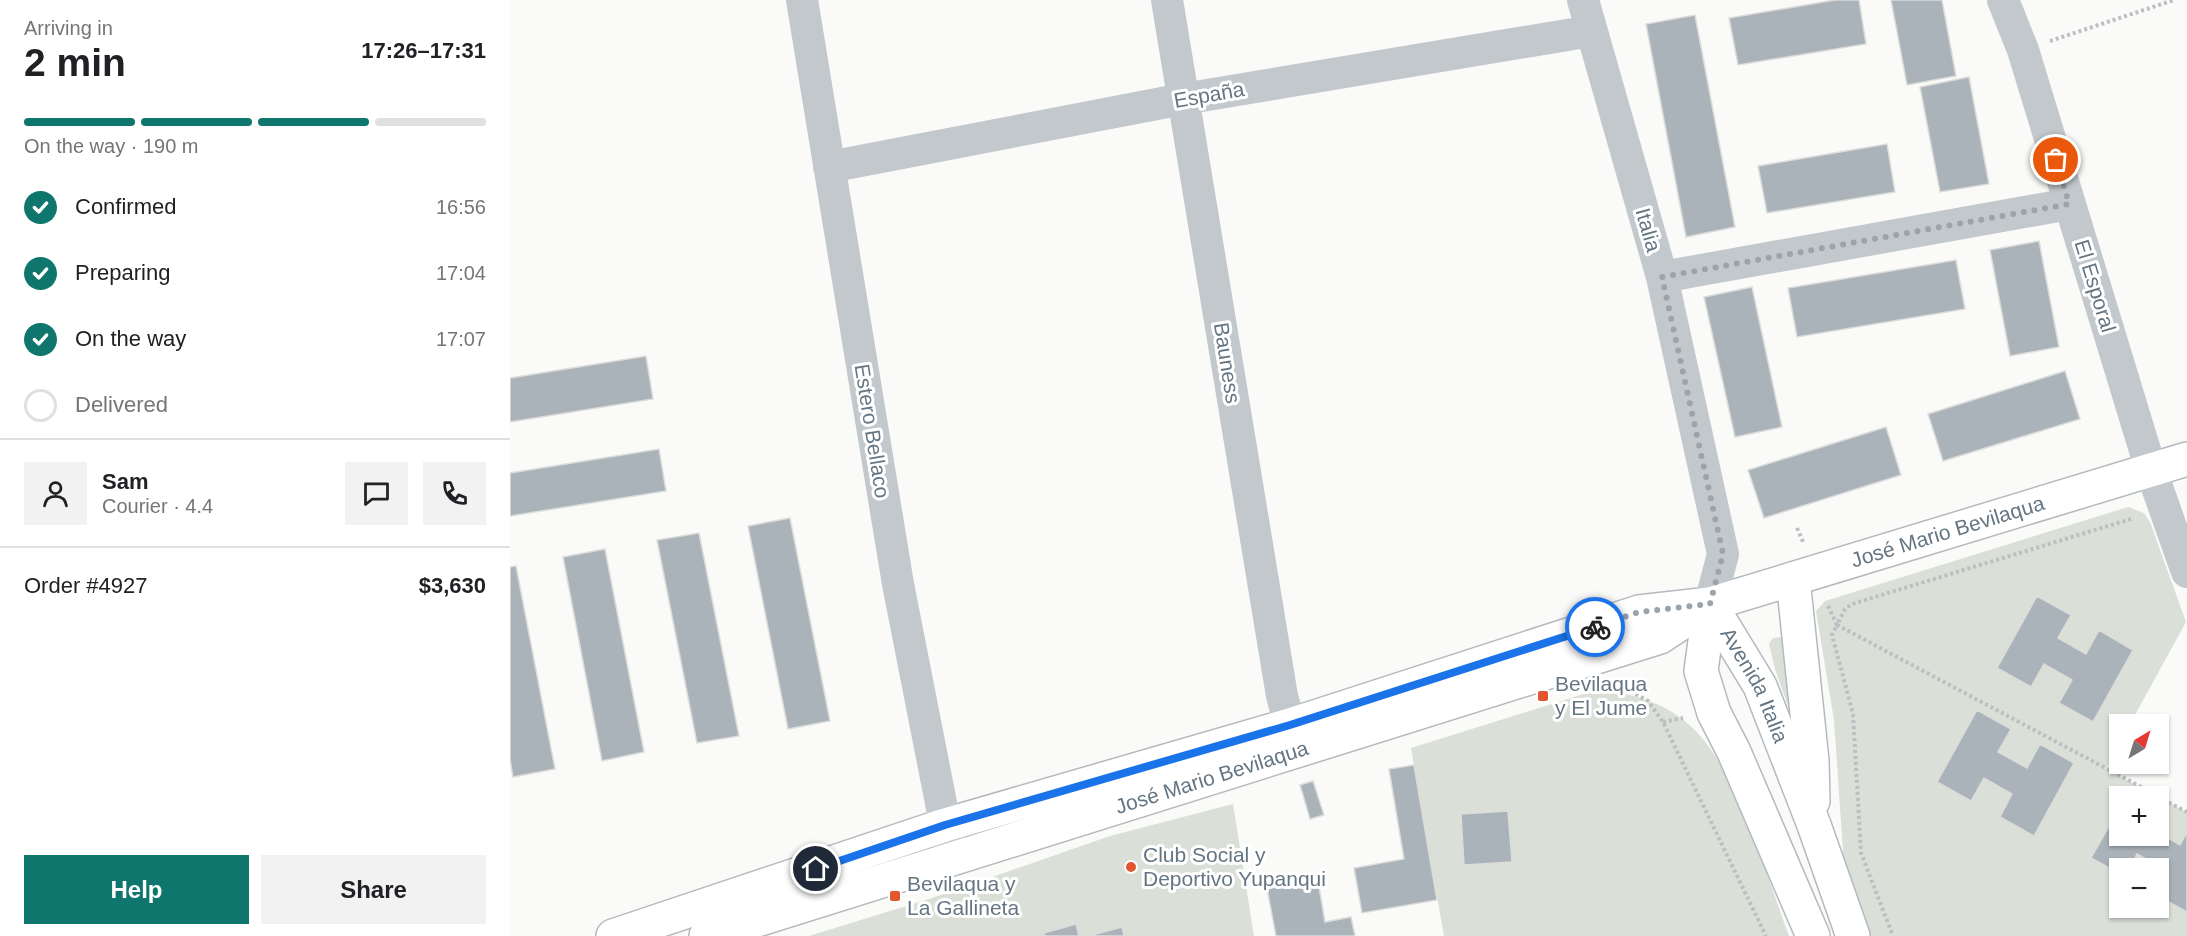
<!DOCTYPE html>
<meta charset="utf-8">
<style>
body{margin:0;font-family:Helvetica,sans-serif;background:#f2f2f2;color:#202124;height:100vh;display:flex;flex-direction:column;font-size:22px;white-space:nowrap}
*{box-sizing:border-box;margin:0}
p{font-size:20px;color:#757577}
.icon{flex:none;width:33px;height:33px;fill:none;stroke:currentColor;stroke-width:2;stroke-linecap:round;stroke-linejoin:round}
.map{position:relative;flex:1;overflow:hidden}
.side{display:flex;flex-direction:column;background:#fff;width:510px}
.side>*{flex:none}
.needle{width:39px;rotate:38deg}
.fabs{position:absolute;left:1599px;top:714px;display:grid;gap:12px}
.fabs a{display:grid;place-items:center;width:60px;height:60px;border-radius:0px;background:#fff;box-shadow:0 2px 4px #0004;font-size:30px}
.pin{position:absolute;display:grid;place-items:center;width:51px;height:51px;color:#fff;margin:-26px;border:3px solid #fff;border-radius:50%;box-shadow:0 2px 6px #0007}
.courier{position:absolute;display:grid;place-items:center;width:60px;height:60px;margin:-30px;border:4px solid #1a73e8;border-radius:50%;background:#fff;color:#222;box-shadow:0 2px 8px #0007}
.head em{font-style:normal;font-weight:800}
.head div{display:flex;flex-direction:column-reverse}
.head{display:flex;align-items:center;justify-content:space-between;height:102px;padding:0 24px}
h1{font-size:39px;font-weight:800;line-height:45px}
.bar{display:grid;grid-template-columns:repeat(4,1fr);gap:9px 6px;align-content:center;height:72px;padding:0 24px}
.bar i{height:8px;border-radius:4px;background:#e0e0e0}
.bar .selected{background:#0f766e}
.bar p{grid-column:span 4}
.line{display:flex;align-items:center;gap:15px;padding:0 24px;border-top:2px solid #e0e0e0}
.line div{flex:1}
.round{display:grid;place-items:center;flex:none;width:63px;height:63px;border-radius:0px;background:#f2f2f2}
ol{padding:0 24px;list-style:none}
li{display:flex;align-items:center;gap:18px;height:66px}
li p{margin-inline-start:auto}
li .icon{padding:6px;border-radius:50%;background:#0f766e;color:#fff;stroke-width:4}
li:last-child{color:#757577}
li i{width:33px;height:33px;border:3px solid #e0e0e0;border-radius:50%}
.button{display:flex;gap:12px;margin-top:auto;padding:12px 24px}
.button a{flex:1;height:69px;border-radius:0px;background:#0f766e;color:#fff;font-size:24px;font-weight:800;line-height:69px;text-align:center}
.button a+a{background:#f2f2f2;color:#202124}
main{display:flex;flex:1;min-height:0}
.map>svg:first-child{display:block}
.green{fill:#dadfd7;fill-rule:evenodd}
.building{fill:#aab3b9;stroke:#dcdcda;stroke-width:1.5}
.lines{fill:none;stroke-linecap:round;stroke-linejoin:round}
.secondary-casing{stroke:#b3babf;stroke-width:36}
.path{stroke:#bbbfc2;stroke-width:4;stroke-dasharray:3 3;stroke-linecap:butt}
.street{stroke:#c3c8cc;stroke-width:32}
.secondary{stroke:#fff;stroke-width:33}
.done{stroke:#99a4ac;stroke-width:6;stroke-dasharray:0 10.8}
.route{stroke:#1a73e8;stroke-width:8}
.poi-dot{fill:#e4572e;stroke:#fff;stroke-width:2}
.labels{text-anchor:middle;stroke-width:6;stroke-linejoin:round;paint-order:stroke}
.street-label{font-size:21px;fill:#657683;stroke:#fff}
.poi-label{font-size:21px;fill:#657683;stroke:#fff;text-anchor:start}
</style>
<main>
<section class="side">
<div class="head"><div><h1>2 min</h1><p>Arriving in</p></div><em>17:26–17:31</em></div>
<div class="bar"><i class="selected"></i><i class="selected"></i><i class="selected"></i><i></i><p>On the way · 190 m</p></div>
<ol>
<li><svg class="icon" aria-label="check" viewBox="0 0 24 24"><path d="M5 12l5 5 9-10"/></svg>Confirmed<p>16:56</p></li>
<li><svg class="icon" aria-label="check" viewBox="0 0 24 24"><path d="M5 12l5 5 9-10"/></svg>Preparing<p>17:04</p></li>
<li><svg class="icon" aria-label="check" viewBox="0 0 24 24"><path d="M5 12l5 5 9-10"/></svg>On the way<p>17:07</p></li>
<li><i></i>Delivered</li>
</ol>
<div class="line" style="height:108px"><a class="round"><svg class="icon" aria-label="person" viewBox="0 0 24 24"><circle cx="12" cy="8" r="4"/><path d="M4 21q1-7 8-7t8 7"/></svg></a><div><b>Sam</b><p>Courier · 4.4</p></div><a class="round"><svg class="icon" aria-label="chat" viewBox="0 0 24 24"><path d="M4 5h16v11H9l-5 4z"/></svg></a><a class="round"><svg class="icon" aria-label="phone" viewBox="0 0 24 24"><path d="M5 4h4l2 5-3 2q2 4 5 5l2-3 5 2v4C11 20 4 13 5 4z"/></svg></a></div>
<div class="line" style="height:78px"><div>Order #4927</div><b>$3,630</b></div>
<div class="button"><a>Help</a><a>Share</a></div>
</section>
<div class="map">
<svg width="1677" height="936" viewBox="0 0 1677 936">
<rect width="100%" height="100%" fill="#fafaf8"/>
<path class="green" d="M1618,507L1634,513L1640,522L1676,622L1620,724H1610L1609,744L1596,769L1648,796H1610V836H1648V797L1677,812V936H1358L1334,866L1324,720L1306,611L1315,601ZM1610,868H1648V908H1610Z
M1271,637L1276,642L1287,732L1265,669L1259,644L1263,638Z
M1102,691C1130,697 1155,704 1177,723C1227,764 1256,875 1279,936H934L901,748L1080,692Z
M723,804L744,936H299L419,899L600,836Z"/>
<path class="building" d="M1325,0H1349L1356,44L1228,65L1219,18Z
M1381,0H1432L1446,76L1397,85Z
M1185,15L1225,227L1176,237L1136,24Z
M1459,77L1479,184L1430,192L1410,87Z
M1377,144L1385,192L1257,213L1248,166Z
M1529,241L1549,347L1500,356L1480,250Z
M1446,260L1455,309L1287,337L1278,288Z
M1242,287L1272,427L1225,437L1194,297Z
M136,356L143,399L0,422V378Z
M1555,371L1570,419L1433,461L1418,414Z
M1376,427L1391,475L1254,518L1238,470Z
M149,449L156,491L0,516V473Z
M280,518L320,721L278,729L238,526Z
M189,533L229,736L187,743L147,540Z
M95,549L134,752L92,761L53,557Z
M6,566L45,769L3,777L0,759V567Z
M1527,596L1561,615L1548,638L1576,654L1589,630L1623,650L1583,722L1549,703L1562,680L1534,664L1521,687L1487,668Z
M1467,710L1501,729L1488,752L1517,768L1530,744L1564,763L1524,836L1490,817L1502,794L1474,778L1461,801L1427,782Z
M904,765L927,900L852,913L844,868L894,859L879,769Z
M803,781L814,815L800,819L790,785Z
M1621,786L1640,796H1615Z
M1610,807V836H1648V832L1670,845L1677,832V912L1648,896V884L1656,870L1627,854L1620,868H1610V874L1581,858Z
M998,811L1002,862L954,865L951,814Z
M807,875L815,922L841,917L845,936H766L756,883Z
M566,924L569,936H535L534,933Z
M612,927L614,936H579Z"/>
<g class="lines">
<defs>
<g id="secondary">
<path d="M1283,579L1302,761L1303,801"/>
<path id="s1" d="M1200,604L1250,686L1304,825L1343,936"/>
<path d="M1200,604L1191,671L1204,713L1224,752L1303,936"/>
<path id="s2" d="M103,936L435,825L780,725L1129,612L1200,604L1677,459"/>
<path id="s3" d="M196,936L1150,637L1194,608"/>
</g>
</defs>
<use href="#secondary" class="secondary-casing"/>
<path class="path" d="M1540,41L1664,0
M1621,519L1342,604L1335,609L1327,625L1648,796
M1287,528L1294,544
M1318,606L1327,625L1322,635L1343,714L1351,853L1383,936
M1104,686L1109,685L1138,701L1153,722L1256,936
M1153,722L1173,718
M1648,797L1677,812"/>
<path class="street" d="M292,0L388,584L442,859
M657,0L772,696L780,725
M1073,0L1152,277L1213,554L1200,604
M1493,0L1513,50L1641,470L1677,572
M319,167L673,99L1081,31
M1152,277L1559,204"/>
<use href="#secondary" class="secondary"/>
</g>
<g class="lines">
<path class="done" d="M1085,627L1129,612L1200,604L1213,554L1152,277L1559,204L1546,160"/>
<path class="route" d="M306,869L435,825L780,725L1085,627"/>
</g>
<g class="poi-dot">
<rect x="1027" y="690" width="12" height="12" rx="3"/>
<circle cx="621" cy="867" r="6"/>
<rect x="379" y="890" width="12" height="12" rx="3"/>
</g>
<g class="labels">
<g class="street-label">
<text transform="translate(699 95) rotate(-10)" y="7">España</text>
<text transform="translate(1138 230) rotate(74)" y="7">Italia</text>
<text transform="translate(1585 286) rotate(73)" y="7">El Esporal</text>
<text transform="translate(717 363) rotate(81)" y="7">Bauness</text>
<text transform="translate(362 431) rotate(81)" y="7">Estero Bellaco</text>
<text dy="7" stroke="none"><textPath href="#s2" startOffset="1396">José Mario Bevilaqua</textPath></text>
<text dy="7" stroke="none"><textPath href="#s1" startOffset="93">Avenida Italia</textPath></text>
<text dy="7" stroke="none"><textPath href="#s3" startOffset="530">José Mario Bevilaqua</textPath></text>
</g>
<g class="poi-label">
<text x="1045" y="691">Bevilaqua<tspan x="1045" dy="24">y El Jume</tspan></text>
<text x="633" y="862">Club Social y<tspan x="633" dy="24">Deportivo Yupanqui</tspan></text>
<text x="397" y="891">Bevilaqua y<tspan x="397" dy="24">La Gallineta</tspan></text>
</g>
</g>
</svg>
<div class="fabs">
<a><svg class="needle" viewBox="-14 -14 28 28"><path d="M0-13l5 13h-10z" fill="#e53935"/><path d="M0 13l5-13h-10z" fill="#757577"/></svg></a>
<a>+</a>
<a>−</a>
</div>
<div class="pin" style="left:1546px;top:160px;background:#ea580c"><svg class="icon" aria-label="bag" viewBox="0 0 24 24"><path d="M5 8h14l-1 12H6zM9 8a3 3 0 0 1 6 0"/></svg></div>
<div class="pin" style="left:306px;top:869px;background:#1f2937"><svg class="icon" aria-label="home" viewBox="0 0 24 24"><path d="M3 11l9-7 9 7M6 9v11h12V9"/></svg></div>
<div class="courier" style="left:1085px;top:627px"><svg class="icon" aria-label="bike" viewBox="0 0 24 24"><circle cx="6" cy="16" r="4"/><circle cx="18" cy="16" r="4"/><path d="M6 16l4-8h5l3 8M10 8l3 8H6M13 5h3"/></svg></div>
</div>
</main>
